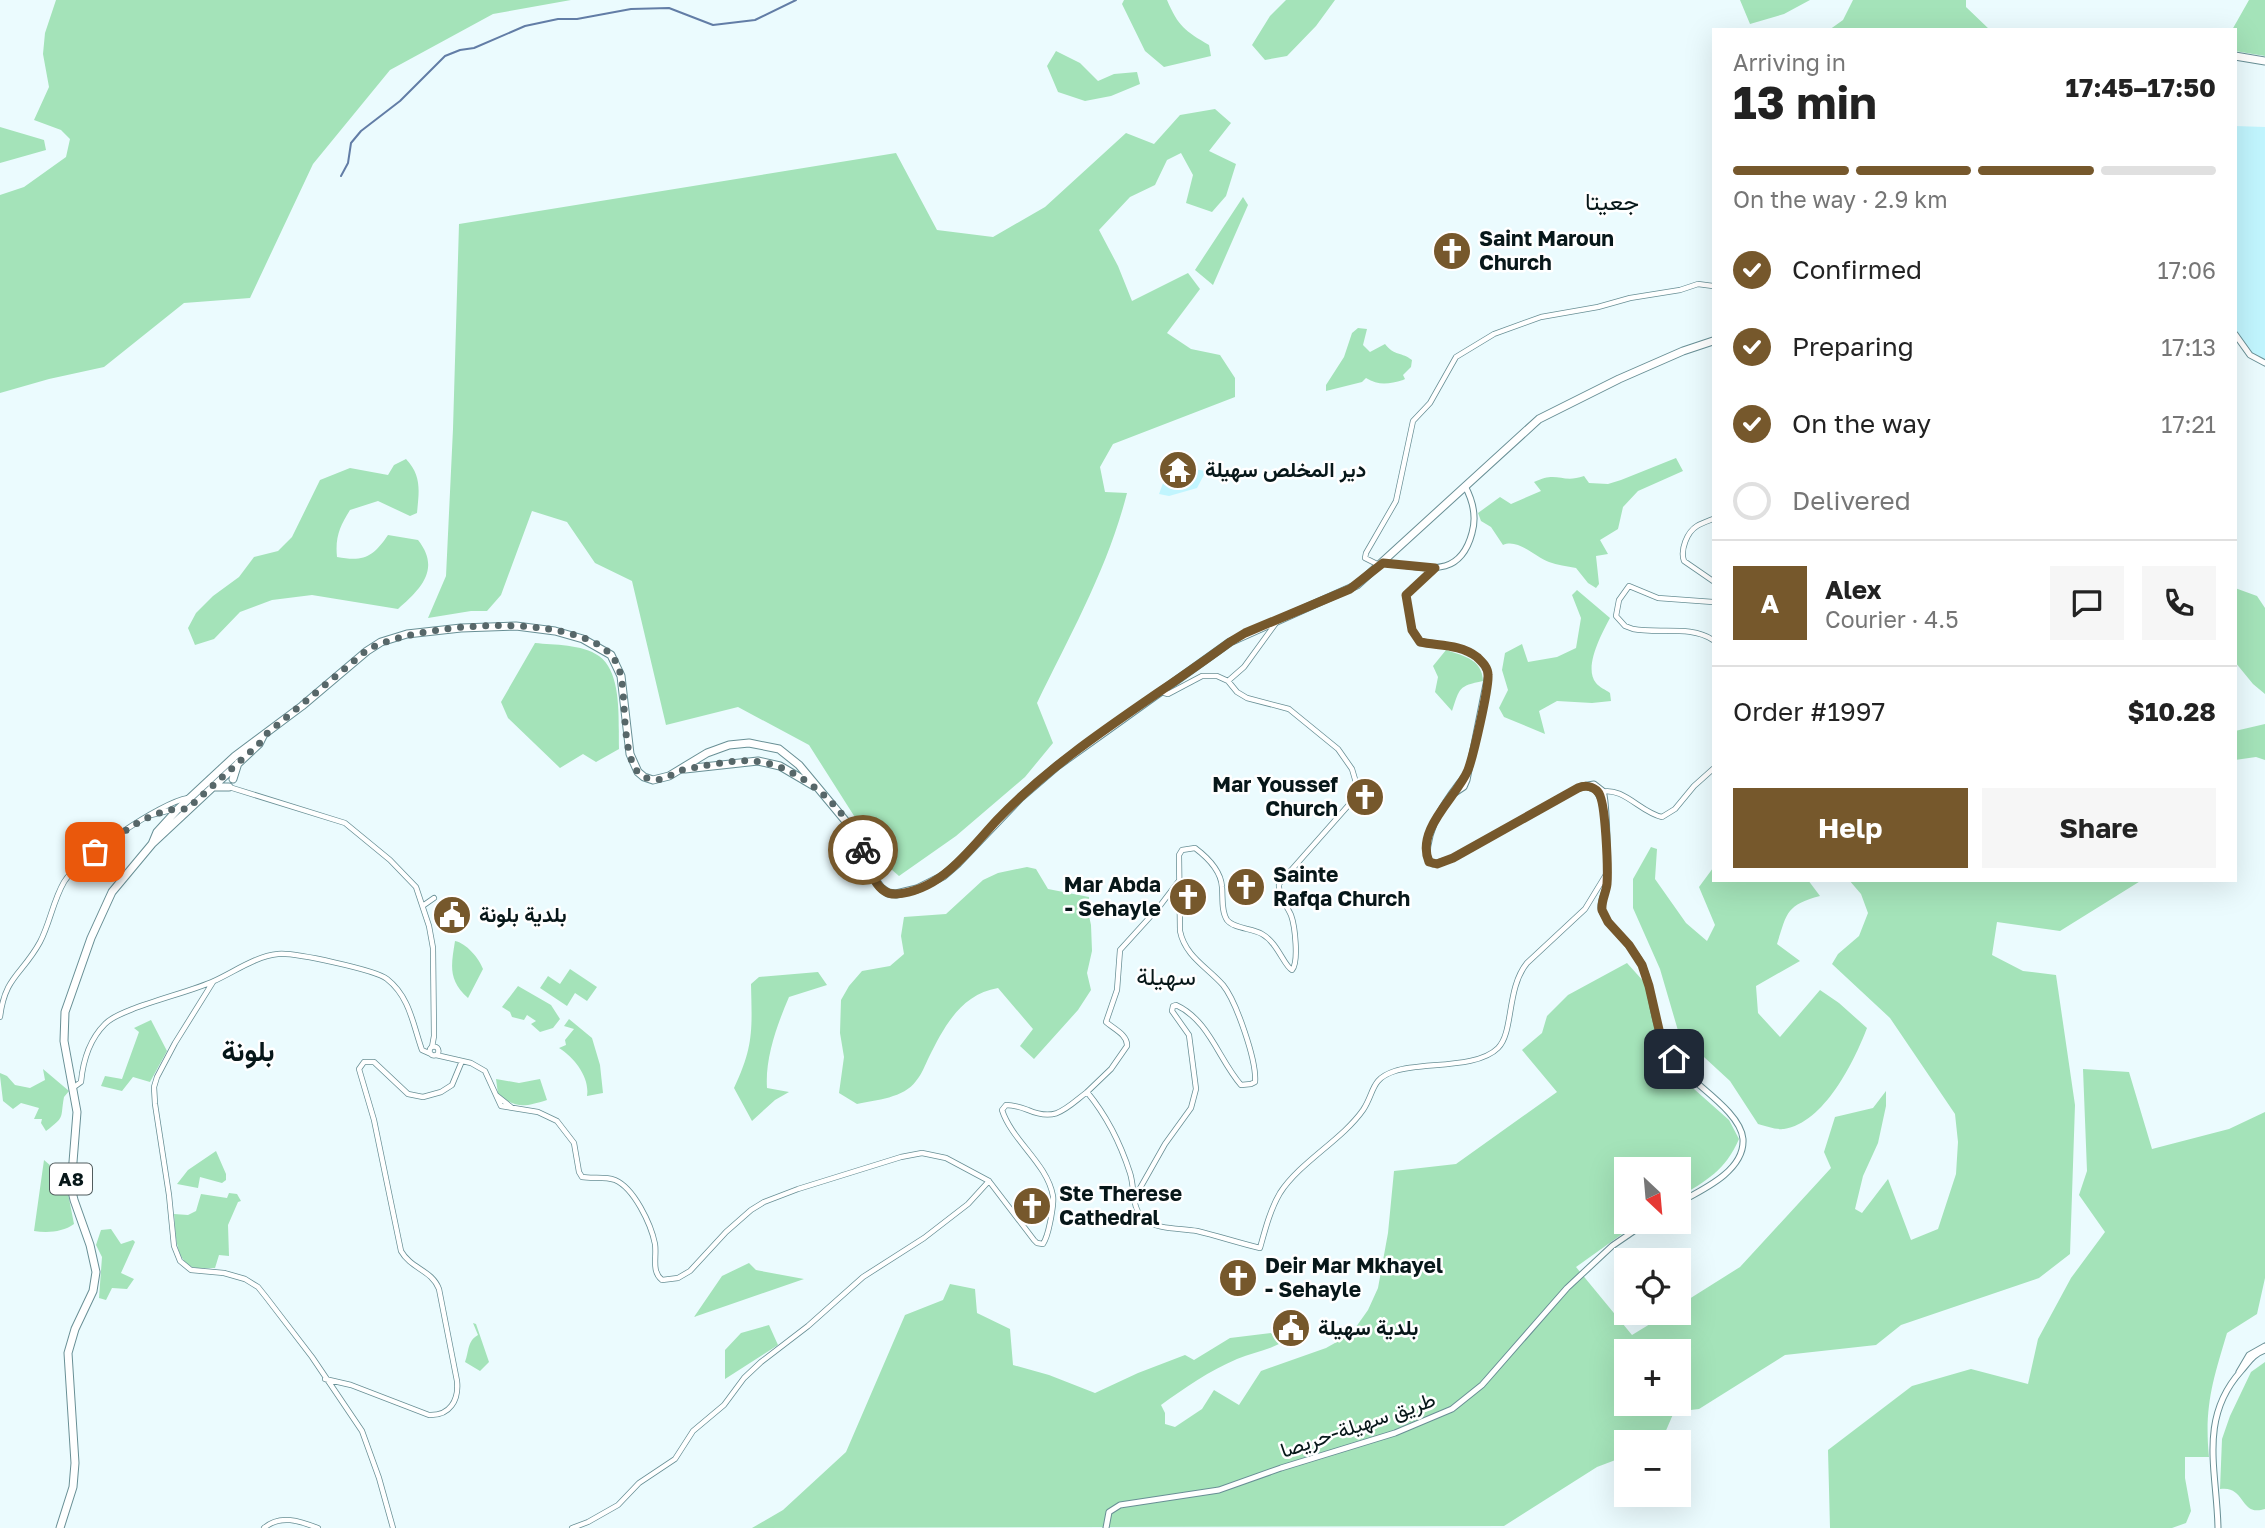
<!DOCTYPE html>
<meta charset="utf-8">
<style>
body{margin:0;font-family:"Golos Text",Vazirmatn,sans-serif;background:#f6f6f6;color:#222;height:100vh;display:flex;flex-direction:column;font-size:26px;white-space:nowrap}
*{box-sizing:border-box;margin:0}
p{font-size:23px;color:#767676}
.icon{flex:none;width:38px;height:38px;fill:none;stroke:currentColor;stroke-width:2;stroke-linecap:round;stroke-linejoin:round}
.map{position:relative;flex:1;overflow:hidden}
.sheet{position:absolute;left:1712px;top:28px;width:525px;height:854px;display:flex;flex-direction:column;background:#fff;border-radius:0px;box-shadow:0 7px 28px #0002}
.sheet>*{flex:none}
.needle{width:46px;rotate:154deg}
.tools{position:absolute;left:1614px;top:1157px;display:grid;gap:14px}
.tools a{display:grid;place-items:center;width:77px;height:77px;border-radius:0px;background:#fff;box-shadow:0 7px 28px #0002;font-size:35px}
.pin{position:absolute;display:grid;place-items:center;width:60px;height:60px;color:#fff;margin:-30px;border-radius:14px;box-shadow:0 4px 10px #0006}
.courier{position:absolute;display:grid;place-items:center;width:70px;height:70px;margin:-35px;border:5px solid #76582c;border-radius:50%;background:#fff;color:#222;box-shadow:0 2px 9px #0007}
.head em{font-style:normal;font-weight:700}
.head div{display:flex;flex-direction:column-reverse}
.head{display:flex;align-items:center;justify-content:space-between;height:119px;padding:0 21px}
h1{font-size:46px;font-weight:700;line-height:52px}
.bar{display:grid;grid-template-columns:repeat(4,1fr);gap:10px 7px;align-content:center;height:84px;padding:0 21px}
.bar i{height:9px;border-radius:5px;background:#e0e0e0}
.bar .current{background:#76582c}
.bar p{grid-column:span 4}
.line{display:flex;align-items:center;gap:18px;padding:0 21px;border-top:2px solid #e0e0e0}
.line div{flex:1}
.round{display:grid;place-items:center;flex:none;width:74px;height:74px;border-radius:0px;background:#f6f6f6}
ol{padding:0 21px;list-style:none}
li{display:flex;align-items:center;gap:21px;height:77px}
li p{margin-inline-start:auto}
li .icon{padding:7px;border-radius:50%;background:#76582c;color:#fff;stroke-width:4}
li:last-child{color:#767676}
li i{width:38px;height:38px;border:4px solid #e0e0e0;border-radius:50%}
.primary-button{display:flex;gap:14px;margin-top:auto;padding:14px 21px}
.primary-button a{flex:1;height:80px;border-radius:0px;background:#76582c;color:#fff;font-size:28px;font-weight:700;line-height:80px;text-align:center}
.primary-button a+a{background:#f6f6f6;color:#222}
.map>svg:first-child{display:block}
.built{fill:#c1f5fe}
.green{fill:#a4e3b9;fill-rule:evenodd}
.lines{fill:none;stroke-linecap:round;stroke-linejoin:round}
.stream{stroke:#627da6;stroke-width:2}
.tertiary-casing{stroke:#688f95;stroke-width:6}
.secondary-casing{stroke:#688f95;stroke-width:7}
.trunk-casing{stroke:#688f95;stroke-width:9}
.tertiary{stroke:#fff;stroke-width:4.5}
.secondary{stroke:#fff;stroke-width:5}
.trunk{stroke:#fff;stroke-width:7}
.done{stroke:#576769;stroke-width:7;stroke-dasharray:0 12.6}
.route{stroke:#76582c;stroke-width:9}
.labels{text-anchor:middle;stroke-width:5;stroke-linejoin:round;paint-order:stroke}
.shield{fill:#fff;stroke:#515d5e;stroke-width:2}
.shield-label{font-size:19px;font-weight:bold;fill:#071719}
.poi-label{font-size:21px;font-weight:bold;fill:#071719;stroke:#fff;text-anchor:start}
.street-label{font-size:21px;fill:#071719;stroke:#fff}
.quarter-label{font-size:24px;fill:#071719;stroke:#fff}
.district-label{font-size:28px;font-weight:bold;fill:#071719;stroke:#fff}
</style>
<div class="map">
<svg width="2265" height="1528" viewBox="0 0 2265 1528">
<rect width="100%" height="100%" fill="#ebfbfe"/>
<path class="built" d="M2235,126L2265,127V360L2251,354L2235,331Z
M1193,469L1206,471L1197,488L1169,496L1159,494L1166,475L1171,476L1173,471L1186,474Z"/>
<path class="green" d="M56,0H571L493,14L390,70L313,164L250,298L184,303L104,367L49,379L0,393V195L24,187L66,157L70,139L61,130L34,120L49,87L43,54L45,33Z
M1124,0H1167C1178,26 1185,31 1209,45L1211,56L1164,67L1145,51L1122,4Z
M1286,0H1335L1316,26L1287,56L1265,60L1252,45L1270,16Z
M1740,0H1810L1784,14L1750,24Z
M1853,0H1966V7L1990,30H1829L1843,20Z
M2249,0H2265V56L2235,51V30H2232Z
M1056,51L1080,63L1098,81L1114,74L1137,72L1140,84L1111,96L1085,101L1058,92L1047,66Z
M1215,109L1231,123L1209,151L1236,164L1226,196L1212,212L1186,203L1193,175L1181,153L1167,160L1155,185L1130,197L1099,230L1118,266L1132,301L1188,273L1200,289L1167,333L1191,349L1220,355L1235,378V397L1113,444L1100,467L1105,492L1127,493C1108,568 1070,635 1037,703L1053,743L1025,777L956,836L899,876L884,863L809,745L738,707L666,725L632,581L595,563L567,522L532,511L501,595L487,611H471L428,618L446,576L453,429L459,224L896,153L937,230L993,237L1045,207L1126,133L1154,144L1180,115Z
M0,127L44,140L46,150L0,163Z
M1243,197L1248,205L1213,285L1195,270Z
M1358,328L1367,329L1363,345L1370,352L1385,344C1394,356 1402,352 1412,360L1411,367L1403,375L1405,379L1403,380C1389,384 1379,386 1366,378L1362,382L1326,391V385L1344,357L1352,333Z
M1676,458L1683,471L1638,491L1623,507L1618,529L1600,540L1608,554L1596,556L1599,584L1596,588L1588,583L1576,568C1567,566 1557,565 1549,562C1535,557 1518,538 1503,545L1491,527L1481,521L1478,513L1500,497L1511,504L1541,491L1534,482C1558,470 1561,484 1584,476L1589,483L1608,484L1621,480Z
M406,459C422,476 419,491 417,513L410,516L378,501L350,510C340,526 335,537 337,557C364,562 373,557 388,535L418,540C441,569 421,589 398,609L312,595L272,600L240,612L214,639L195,645L188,628L196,613L213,596L239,577L254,557L278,551L292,537L320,480L350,468L388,475L394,465Z
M2235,588L2257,596L2265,608V694L2253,684L2235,662Z
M1577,590L1610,618C1602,633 1583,668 1596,683C1599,687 1606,690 1610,693L1611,701L1592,703L1557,701L1539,711L1545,734L1504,717L1499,708L1508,690L1502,670L1505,653L1522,644L1528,662L1557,657L1576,648L1581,618L1572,595Z
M535,643C554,645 582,644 599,656C623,673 618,723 619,749L596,762L583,754L560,768L508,718L501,702Z
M1446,650C1464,656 1482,659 1483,681C1458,686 1460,688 1452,711L1435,692L1438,677L1433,666Z
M2265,724V760L2256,757L2235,760V731Z
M1651,847L1657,849L1655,879L1686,923L1707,941L1715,925L1699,887L1713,868V880H1808L1820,896C1786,905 1787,913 1777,944L1800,961L1756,986L1758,1013L1780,1037L1820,990L1839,1003L1867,1028C1854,1062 1824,1123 1784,1129C1776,1130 1766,1126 1758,1124L1730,1081L1679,1034L1660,969L1633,908V879Z
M1027,867L1036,869L1048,889L1089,897L1088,911L1091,925L1092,951L1087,973L1091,990L1078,1010L1034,1059L1020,1046L1033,1029L998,988C961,994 944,1027 929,1057C925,1065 922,1074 916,1081C904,1098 876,1100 857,1104L839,1093L844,1057L840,1033L841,1000L849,986L862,971L890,966L904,954L901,936L904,917L946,914L983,880L998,873Z
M1849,880H2142L2060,931L1997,922L1992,955L2023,971L2056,975L2075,1105L2070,1254L2039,1278L1901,1325L1876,1345L1785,1355L1699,1409L1674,1412L1661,1442H1626V1456L1597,1467L1504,1526L752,1528L783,1510L846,1452L905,1315L943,1300L950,1284L975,1289L977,1313L1010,1329L1013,1365L1049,1375L1095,1393L1138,1373L1185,1355L1194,1360L1230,1338L1271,1333L1279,1344C1265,1351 1251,1353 1237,1359C1209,1371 1186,1387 1161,1405L1165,1413V1424L1175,1427L1202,1409L1214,1390L1239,1405L1261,1371L1326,1348L1351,1334L1368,1310L1378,1288L1388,1233L1394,1171L1456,1164L1557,1092L1522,1050L1542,1033L1547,1016L1568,995L1627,963L1645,983L1655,1031L1667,1057L1694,1089L1729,1120L1739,1139C1725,1171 1707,1180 1678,1198V1169H1626V1222H1639L1576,1267L1632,1335L1668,1313L1678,1312V1306L1740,1267L1831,1168L1824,1152L1835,1117L1873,1108L1886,1091V1106L1878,1143L1863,1176L1855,1209L1862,1213L1888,1179L1911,1240L1938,1229L1956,1174L1958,1142L1955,1114L1890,1018L1832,964L1838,954L1859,936L1868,913L1861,894ZM1626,1351H1678V1404H1626Z
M455,941C466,943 479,958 483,969L468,998C448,980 451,966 455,941Z
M570,969L597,987L587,1001L575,993L567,1006L540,988L548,976L560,984Z
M818,972L827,985L789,997C777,1025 765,1058 767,1088L789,1092L775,1100L752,1121L734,1088C754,1046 752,1029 751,984L759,977Z
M518,986L551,1005L560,1019L553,1028L540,1032L531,1024L536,1021L527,1015L524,1020L512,1017L510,1012L502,1007Z
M569,1019L592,1038L600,1065L603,1093L587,1096C590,1078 575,1058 559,1048L566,1045L565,1040L574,1029L564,1026Z
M151,1020L167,1051L150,1082L133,1077L122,1091L101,1086L105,1076L122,1079L139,1032L134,1028Z
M43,1069L69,1091L64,1097C60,1118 66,1116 46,1131L41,1123L42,1119H34L39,1108L21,1103L13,1109L3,1101L0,1076V1073L7,1076L15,1085L30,1088L45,1080Z
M2083,1069L2129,1072L2152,1149L2229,1129L2265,1112V1278L2257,1314L2227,1333C2213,1380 2204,1407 2209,1457H2185V1478L2191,1511L2186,1523L2172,1528H1830L1828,1450L1912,1386L1971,1369L2028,1384L2038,1339L2071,1278L2105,1232L2079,1195L2087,1171Z
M496,1079L519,1083L540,1079L547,1100C524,1107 517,1109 498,1094Z
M216,1151L226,1174V1180L222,1183L200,1177L198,1188L177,1184L188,1170Z
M44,1160L65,1178L74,1224C63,1232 48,1233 34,1231Z
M229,1193L237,1194L241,1201L238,1202L228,1225L229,1256L219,1255L215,1268C208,1268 198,1269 192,1267C174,1259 176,1230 174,1214L188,1215L196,1211L201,1194L227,1198Z
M111,1229L121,1244L133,1240L135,1242L121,1273L134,1279L127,1289L112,1288L106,1300L99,1298L102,1257L96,1245L101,1230Z
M749,1263L756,1270L804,1279L694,1317L722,1276Z
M473,1323L476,1324L489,1362L480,1371L465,1362C469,1352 467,1341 478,1335Z
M769,1325L778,1345L725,1379V1350L741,1333Z
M2265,1362V1509C2239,1517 2246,1485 2220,1489L2222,1439L2230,1416L2251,1372Z"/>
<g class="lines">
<path class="stream" d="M341,176L348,163L351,143L361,131L400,101L445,56L460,50L474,48L525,26L558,19H577L631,9L669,8L713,25L755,20L796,0"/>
<defs>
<path id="tertiary" d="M1713,519C1708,521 1702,523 1697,526C1687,532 1680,550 1684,561L1713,581
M1379,565L1365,558L1366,553L1396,501L1413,421L1430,403L1456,357L1494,334L1541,317L1598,307L1630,298L1680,290L1698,284L1713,286
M1713,602L1658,598L1629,586L1619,600L1616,616L1625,626L1633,629C1659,634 1691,625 1713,640
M1228,681L1244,667L1276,623
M229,787L345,823L390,860L416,887L429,926L433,948L434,1036L432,1047
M1601,792C1623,786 1641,813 1662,817L1675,809L1694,786L1713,769
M151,815L171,810L187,809
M424,905L434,898
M213,982L175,1043L157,1077L154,1087L155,1104L169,1195L174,1246L180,1261L191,1270L224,1273L245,1279L258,1287L266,1297L312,1357L362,1431L379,1478L393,1528
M0,1017C5,976 22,975 40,942C50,923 53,901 64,882C79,858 161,802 188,798
M429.5 1051a4.5 4.5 0 1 1 9 0a4.5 4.5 0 1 1-9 0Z
M436,1055L471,1063L485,1071L501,1106L538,1112L557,1121L574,1143L579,1172L582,1177C593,1179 604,1176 615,1180C634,1188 651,1224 655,1244C657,1257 651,1271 662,1280L678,1278L690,1271L726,1232L751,1210L764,1202L798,1189L901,1157L922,1153L946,1158L989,1181L1034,1240L1037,1243L1043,1244C1048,1236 1049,1227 1051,1218C1052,1211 1054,1203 1053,1196C1047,1163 1012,1141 1002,1110L1006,1105C1015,1105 1020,1107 1028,1110C1056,1122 1065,1109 1087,1092C1106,1115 1121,1145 1130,1173C1135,1188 1131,1209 1144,1219C1157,1230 1181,1228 1197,1231C1218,1236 1239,1243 1260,1248C1265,1230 1270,1210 1280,1193C1300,1162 1342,1140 1363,1110C1375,1092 1370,1079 1395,1071C1423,1062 1477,1069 1498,1048C1514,1032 1506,989 1527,963L1585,909L1607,873
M74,1087L81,1082C83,1061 89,1040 105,1024C120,1008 189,993 214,981C234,972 256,956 278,954C293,952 376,970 387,979C410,997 413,1025 422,1050L431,1054
M1087,1092L1111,1069L1127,1046C1128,1035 1114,1029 1106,1022L1117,990L1120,950L1159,907L1178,882
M496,1095L511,1107
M1135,1197L1165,1144L1191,1108L1196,1089L1189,1035L1172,1011L1173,1006L1176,1005C1209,1020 1219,1060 1241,1085L1251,1084L1255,1082C1257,1061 1236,1001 1223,985C1207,967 1185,956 1180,931L1179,855L1182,850L1195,848C1207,857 1221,871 1222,887C1223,897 1221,911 1227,920C1234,929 1252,928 1262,934C1278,943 1284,966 1292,970C1299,962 1295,926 1291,915C1286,904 1278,896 1279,884L1354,799L1357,786L1352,769L1338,749L1289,709L1247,698L1237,692L1228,681L1217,676H1202L1168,694L1161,692
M325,1379L351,1385L429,1415C450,1416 459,1400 457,1381L439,1289C432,1270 411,1269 401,1251L374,1120L359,1069L364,1062H374L408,1094L423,1097L441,1092L452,1085L462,1061
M264,1528C280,1514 300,1521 318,1528
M572,1528L588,1522L618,1505L639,1483L675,1459L693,1431L724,1405L744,1378L761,1362L808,1326L863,1277L924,1238L968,1204L989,1181"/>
<path id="secondary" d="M2235,334L2250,355L2265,363
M1383,563C1422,566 1459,582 1472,533C1477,516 1473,501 1465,486
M1435,568L1406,595L1412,630L1420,642C1444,646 1480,645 1488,674L1467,780L1464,787L1455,793
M1468,772C1448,796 1427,825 1427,857L1433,864L1453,858L1582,786L1594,784L1603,791C1607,801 1608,868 1607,882C1607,890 1600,899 1601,908C1602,919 1631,946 1639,959C1653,983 1650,1011 1661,1036C1666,1049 1675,1061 1684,1071C1701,1089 1741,1114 1743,1139C1745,1171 1702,1190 1678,1203
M1585,786L1596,790L1602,801
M2239,1372L2249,1355L2265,1346
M1106,1528L1109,1512L1120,1505L1219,1490L1281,1468L1395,1433L1452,1409L1482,1385L1567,1288L1612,1246L1647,1222
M2218,1528C2217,1471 2198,1419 2241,1371C2249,1362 2253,1354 2265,1350"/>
<path id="trunk" d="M2235,56L2265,61
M685,769L758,761L780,766L814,786
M233,779L238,763
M212,787H229
M152,844L157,832L178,809L235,756L302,706L367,651L381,642L407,634L461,628L516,626L555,631L583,639L611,655L621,676L630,754L638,772L644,777L653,780L669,776L707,753L729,745L749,743L779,749L799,765L853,830L874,878L881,888L888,893L896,894L917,889L943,876L958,863L1021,797L1057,766L1230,642L1357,585L1539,419L1619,379L1683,351L1713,341
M60,1528L73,1487L75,1463L68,1353L75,1329L93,1291L96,1272L90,1245L74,1200L71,1187L77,1112L64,1041L65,1012L91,938L112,892L152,844L259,744L263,736"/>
</defs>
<use href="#tertiary" class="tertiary-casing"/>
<use href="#secondary" class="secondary-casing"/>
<use href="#trunk" class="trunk-casing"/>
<use href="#tertiary" class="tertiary"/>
<use href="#secondary" class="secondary"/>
<use href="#trunk" class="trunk"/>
</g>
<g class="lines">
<path class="done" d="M95,852C123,833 152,807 187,809L259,744L264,736L367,650C415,623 572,610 612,656C617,662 619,669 621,676C626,702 622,750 637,771C641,776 649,780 656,780C669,779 678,769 691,768C710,765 731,760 750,761C797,762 847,808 863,850"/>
<path class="route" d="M863,850C868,865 875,895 896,894C941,891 969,850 997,820C1064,750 1152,700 1230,642L1245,633L1350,589L1383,563L1435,568L1406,595L1412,630L1420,642C1439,646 1460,644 1477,657C1482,662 1488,667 1488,675C1489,688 1473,757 1468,770C1457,797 1415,829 1429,862L1437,864L1453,858L1578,788C1585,785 1593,786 1598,792C1606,800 1608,870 1607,884C1606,893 1601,901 1602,910L1608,922L1629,945L1642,965L1649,986L1660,1034L1674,1059"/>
</g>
<defs>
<symbol id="church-disc" viewBox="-11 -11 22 22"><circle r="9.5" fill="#76582c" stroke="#fff"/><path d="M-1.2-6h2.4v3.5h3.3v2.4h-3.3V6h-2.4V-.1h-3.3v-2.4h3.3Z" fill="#fff"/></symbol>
<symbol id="temple-disc" viewBox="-11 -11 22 22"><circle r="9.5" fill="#76582c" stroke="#fff"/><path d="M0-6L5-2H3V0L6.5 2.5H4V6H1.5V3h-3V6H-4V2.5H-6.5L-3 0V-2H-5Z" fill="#fff"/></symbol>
<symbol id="civic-disc" viewBox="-11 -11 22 22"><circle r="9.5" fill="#76582c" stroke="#fff"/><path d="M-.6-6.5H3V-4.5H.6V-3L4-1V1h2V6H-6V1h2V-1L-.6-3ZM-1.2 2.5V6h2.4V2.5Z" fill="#fff"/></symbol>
</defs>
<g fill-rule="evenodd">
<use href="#church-disc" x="1430" y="229" width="44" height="44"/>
<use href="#temple-disc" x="1156" y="448" width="44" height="44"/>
<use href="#church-disc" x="1343" y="775" width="44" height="44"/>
<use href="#church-disc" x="1224" y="865" width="44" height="44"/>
<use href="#church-disc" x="1166" y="875" width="44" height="44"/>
<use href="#civic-disc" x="430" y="893" width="44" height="44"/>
<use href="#church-disc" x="1010" y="1184" width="44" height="44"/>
<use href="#church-disc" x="1216" y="1256" width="44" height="44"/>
<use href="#civic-disc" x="1269" y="1306" width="44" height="44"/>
</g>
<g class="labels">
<rect class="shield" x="50" y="1163.5" width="42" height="31" rx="5"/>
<g class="shield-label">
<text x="71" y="1186">A8</text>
</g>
<g class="poi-label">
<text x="1479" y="246">Saint Maroun<tspan x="1479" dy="24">Church</tspan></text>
<text x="1205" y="477">دير المخلص سهيلة</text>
<text x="1338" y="792" text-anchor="end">Mar Youssef<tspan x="1338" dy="24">Church</tspan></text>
<text x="1273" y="882">Sainte<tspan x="1273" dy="24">Rafqa Church</tspan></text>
<text x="1161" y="892" text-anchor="end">Mar Abda<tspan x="1161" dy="24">- Sehayle</tspan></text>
<text x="479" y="922">بلدية بلونة</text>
<text x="1059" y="1201">Ste Therese<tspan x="1059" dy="24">Cathedral</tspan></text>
<text x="1265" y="1273">Deir Mar Mkhayel<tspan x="1265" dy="24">- Sehayle</tspan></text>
<text x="1318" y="1335">بلدية سهيلة</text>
</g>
<g class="street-label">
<text transform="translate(1358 1425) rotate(-19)" y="7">طريق سهيلة-حريصا</text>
</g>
<g class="quarter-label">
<text x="1612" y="210">جعيتا</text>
<text x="1166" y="985">سهيلة</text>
</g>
<g class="district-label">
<text x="248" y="1061">بلونة</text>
</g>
</g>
</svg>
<div class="tools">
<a><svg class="needle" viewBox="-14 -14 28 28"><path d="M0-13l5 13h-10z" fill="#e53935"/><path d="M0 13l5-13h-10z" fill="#767676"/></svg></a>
<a><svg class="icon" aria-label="locate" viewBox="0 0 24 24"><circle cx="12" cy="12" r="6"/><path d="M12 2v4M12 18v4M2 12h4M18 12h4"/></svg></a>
<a>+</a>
<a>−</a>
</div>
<div class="pin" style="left:95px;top:852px;background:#ea580c"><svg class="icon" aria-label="bag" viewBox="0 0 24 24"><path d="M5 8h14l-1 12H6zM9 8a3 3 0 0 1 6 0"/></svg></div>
<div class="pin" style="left:1674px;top:1059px;background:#1f2937"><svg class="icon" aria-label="home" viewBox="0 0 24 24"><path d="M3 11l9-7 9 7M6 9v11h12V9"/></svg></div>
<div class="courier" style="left:863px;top:850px"><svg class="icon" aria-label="bike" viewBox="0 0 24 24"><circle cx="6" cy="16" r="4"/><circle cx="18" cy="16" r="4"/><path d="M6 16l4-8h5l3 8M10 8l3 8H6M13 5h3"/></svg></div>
<section class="sheet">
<div class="head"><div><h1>13 min</h1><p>Arriving in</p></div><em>17:45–17:50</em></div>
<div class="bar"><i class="current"></i><i class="current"></i><i class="current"></i><i></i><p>On the way · 2.9 km</p></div>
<ol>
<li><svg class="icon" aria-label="check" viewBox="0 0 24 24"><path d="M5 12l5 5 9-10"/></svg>Confirmed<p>17:06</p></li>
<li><svg class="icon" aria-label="check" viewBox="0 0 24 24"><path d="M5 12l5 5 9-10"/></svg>Preparing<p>17:13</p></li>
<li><svg class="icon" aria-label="check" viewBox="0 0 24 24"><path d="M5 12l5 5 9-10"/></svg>On the way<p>17:21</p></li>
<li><i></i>Delivered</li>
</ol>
<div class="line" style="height:126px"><b class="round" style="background:#76582c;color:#fff">A</b><div><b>Alex</b><p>Courier · 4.5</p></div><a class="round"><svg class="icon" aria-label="chat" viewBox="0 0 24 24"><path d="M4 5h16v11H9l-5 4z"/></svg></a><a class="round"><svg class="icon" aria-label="phone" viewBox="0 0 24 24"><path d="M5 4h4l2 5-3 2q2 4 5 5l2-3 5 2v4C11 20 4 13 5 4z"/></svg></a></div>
<div class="line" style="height:91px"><div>Order #1997</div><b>$10.28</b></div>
<div class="primary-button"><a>Help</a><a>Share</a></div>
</section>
</div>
